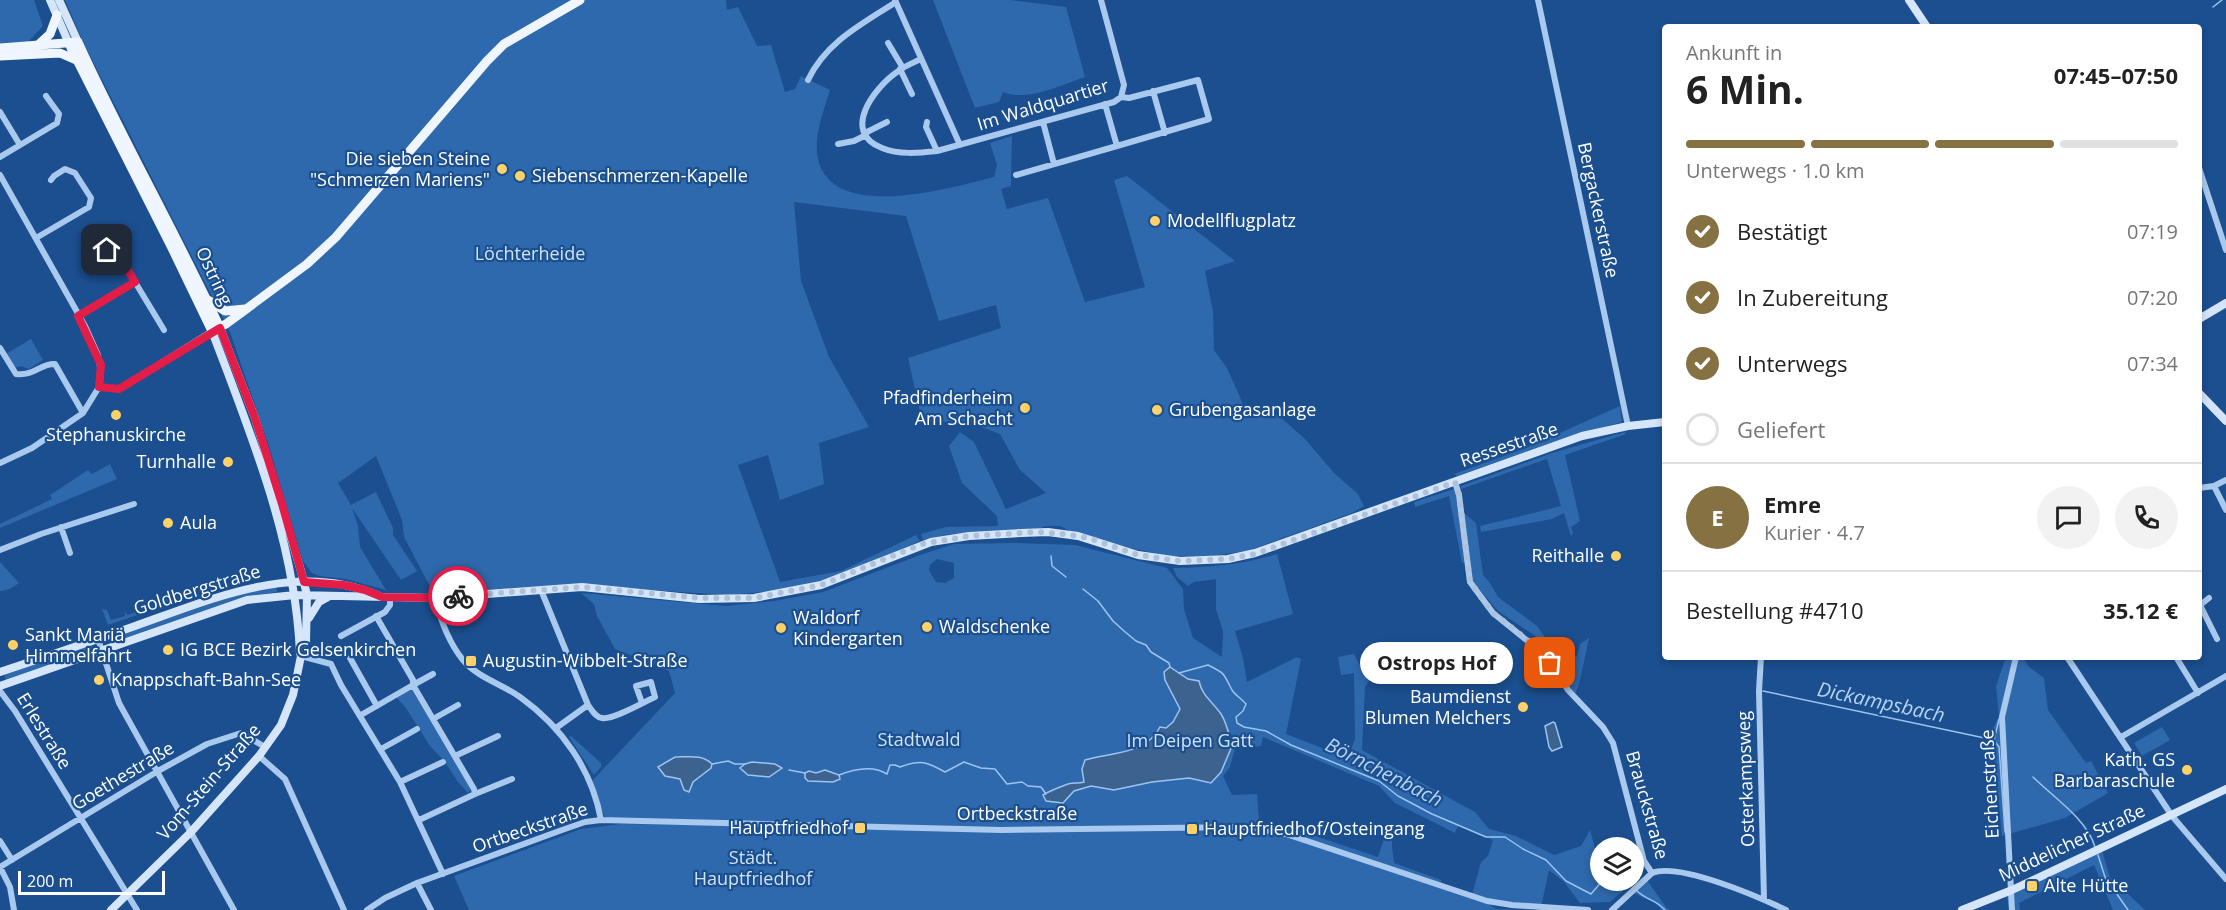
<!DOCTYPE html>
<html lang="de">
<meta charset="utf-8">
<style>
body{margin:0;font-family:"Open Sans",sans-serif;background:#f2f2f2;color:#222;height:100vh;display:flex;flex-direction:column;font-size:22px;white-space:nowrap}
*{box-sizing:border-box;margin:0}
p{font-size:20px;color:#767676}
.icon{flex:none;width:33px;height:33px;fill:none;stroke:currentColor;stroke-width:2;stroke-linecap:round;stroke-linejoin:round}
.map{position:relative;flex:1;overflow:hidden}
.drawer{position:absolute;left:1662px;top:24px;width:540px;height:636px;display:flex;flex-direction:column;background:#fff;border-radius:6px;box-shadow:0 3px 9px #0003}
.drawer>*{flex:none}
.buttons{position:absolute;left:1590px;top:837px;display:grid;gap:12px}
.buttons a{display:grid;place-items:center;width:54px;height:54px;border-radius:50%;background:#fff;box-shadow:0 3px 9px #0003;font-size:30px}
.scale{position:absolute;left:18px;bottom:15px;width:147px;box-sizing:border-box;padding-left:6px;border:3px solid #fff;border-top:0;font-size:16px;line-height:21px;white-space:nowrap;color:#fff;-webkit-text-stroke:4px #1b4f8f;paint-order:stroke}
.pin{position:absolute;display:grid;place-items:center;width:51px;height:51px;color:#fff;margin:-26px;border-radius:12px;box-shadow:0 3px 9px #0006}
.courier{position:absolute;display:grid;place-items:center;width:60px;height:60px;margin:-30px;border:4px solid #e11d48;border-radius:50%;background:#fff;color:#222;box-shadow:0 2px 8px #0007}
.bubble{position:absolute;height:42px;border-radius:21px;background:#fff;box-shadow:0 3px 9px #0003;font-size:20px;font-weight:700;line-height:42px;text-align:center}
.overview em{font-style:normal;font-weight:700}
.overview div{display:flex;flex-direction:column-reverse}
.overview{display:flex;align-items:center;justify-content:space-between;height:102px;padding:0 24px}
h1{font-size:39px;font-weight:700;line-height:45px}
.bar{display:grid;grid-template-columns:repeat(4,1fr);gap:9px 6px;align-content:center;height:72px;padding:0 24px}
.bar i{height:8px;border-radius:4px;background:#e0e0e0}
.bar .current{background:#857141}
.bar p{grid-column:span 4}
.line{display:flex;align-items:center;gap:15px;padding:0 24px;border-top:2px solid #e0e0e0}
.line div{flex:1}
.round{display:grid;place-items:center;flex:none;width:63px;height:63px;border-radius:32px;background:#f2f2f2}
ol{padding:0 24px;list-style:none}
li{display:flex;align-items:center;gap:18px;height:66px}
li p{margin-inline-start:auto}
li .icon{padding:6px;border-radius:50%;background:#857141;color:#fff;stroke-width:4}
li:last-child{color:#767676}
li i{width:33px;height:33px;border:3px solid #e0e0e0;border-radius:50%}
.map>svg:first-child{display:block}
.green{fill:#2e69ad;fill-rule:evenodd}
.water{fill:#3c6290;stroke:#9cc4f0;stroke-width:1.5}
.lines{fill:none;stroke-linecap:round;stroke-linejoin:round}
.stream{stroke:#9cc4f0;stroke-width:1.5}
.street{stroke:#a9c9ee;stroke-width:6}
.secondary{stroke:#d6e6fa;stroke-width:8}
.primary{stroke:#f0f6ff;stroke-width:9}
.done{stroke:#afc1d8;stroke-width:6;stroke-dasharray:0 10.8}
.route{stroke:#e11d48;stroke-width:8}
.poi-dot{fill:#ffd166;stroke:#1b4f8f;stroke-width:2}
.labels{text-anchor:middle;stroke-width:4.5;stroke-linejoin:round;paint-order:stroke}
.street-label{font-size:18px;fill:#fff;stroke:#1b4f8f}
.poi-label{font-size:18px;fill:#fff;stroke:#1b4f8f;text-anchor:start}
.park-label{font-size:18px;fill:#cfe3fa;stroke:#1b4f8f}
.water-label{font-size:20px;font-style:italic;fill:#b5d3f5;stroke:#1b4f8f}
</style>
<div class="map">
<svg width="2226" height="910" viewBox="0 0 2226 910">
<rect width="100%" height="100%" fill="#1b4f8f"/>
<path class="green" d="M0,0H34L43,26L27,43L0,45Z
M65,0H726L727,10L738,7L757,46L771,45L785,92L795,89L801,76L830,90C824,110 815,132 817,153C825,225 951,188 994,177L997,165L990,143L1012,136L1011,186L1001,189L1007,209L1048,198L1085,302L1145,287L1114,180L1127,176L1235,261L1205,271L1213,311L1214,350L1227,368L1243,404L1278,415L1305,439L1334,473L1358,494L1364,506L1352,513L1247,551L1202,557L1169,556L1125,547L1072,532L1060,526H1046L1035,530L952,534L923,540L921,534L946,527L998,526L997,516L962,483L949,446L960,432L974,442L1006,509L1046,493L1020,470L1000,434L970,423L922,421L908,358L1001,328L996,305L939,321L906,216L794,202L801,281L829,357L869,427L819,443L824,484L780,500L768,455L738,465L780,582L841,571L916,535L920,541L842,575L783,590L729,595L599,587L435,596L404,537L402,520L376,456L338,483L351,505L376,492L393,528V535L417,571L401,580L352,508L358,526L360,547L386,590L346,579L319,576L312,573L303,561L268,443L230,332L84,44Z
M933,0H1010L1066,7L1085,77C1061,85 1028,102 1003,92L999,102L975,108Z
M31,339L43,360L29,369L21,366L14,368L6,354Z
M1620,406L1622,422L1565,438L1457,476L1454,474L1526,448Z
M1625,432L1626,434L1565,455L1580,521L1571,527L1573,533L1571,536L1564,513L1552,519L1481,532L1480,526L1561,506L1547,459L1461,489V486L1552,453Z
M110,464L117,479L0,528V524L52,499L50,495L88,470L92,474Z
M1454,489L1459,509L1476,523L1483,575L1490,583L1498,597L1537,626L1561,659L1559,660L1577,656L1580,644L1589,638L1579,685L1574,696L1549,663L1555,661L1537,637L1498,611L1473,582L1469,562L1462,563L1449,496L1415,507L1414,502Z
M1015,543L1075,545L1167,568L1183,589L1184,609L1193,638L1222,657L1223,631L1216,609V579L1194,582L1188,586L1177,577L1173,568C1212,567 1240,565 1277,554L1293,614L1235,631L1243,658L1247,682L1297,657L1301,659L1286,734L1348,758L1355,739L1354,673L1341,675L1338,657L1354,654L1364,673L1371,678L1365,687L1362,750L1475,812L1489,829L1516,836L1554,855L1581,846L1590,830L1596,852L1600,853V880L1633,882L1610,902L1580,903L1564,882L1549,870L1541,907L1512,905L1472,895L1481,862L1488,856L1493,840L1458,826L1455,833L1395,803L1379,786L1263,737L1261,746L1235,749L1230,767L1223,776L1232,795L1257,794L1259,822L1288,827L1378,857L1386,833L1392,831V847L1394,863L1441,880V887L1486,902L1496,909L1522,910H469L454,876L581,829L620,824L1002,828L606,819L590,783L675,693L669,671L615,649L597,616L594,604L581,593L725,606L774,601L823,592L920,555L954,544ZM937,559L954,563V578L945,583L936,582L929,570L930,565Z
M0,562L19,583C13,587 8,591 0,591Z
M276,585L277,592L259,595L111,644L110,637L240,594Z
M169,596L172,603L108,625L102,609L107,610L111,620L125,616V611L127,615L147,608L148,603L149,607L164,602L162,598Z
M91,645L93,647L92,650L6,681L4,674Z
M2006,657H2023L2029,667L2044,678L2048,710L2086,763L2091,761L2108,793L2065,818L2002,836L1992,731L1999,716L1996,686Z
M412,689L471,789L468,793L458,782L445,762L430,746L406,708L396,697Z
M2162,727L2170,740L2142,756L2134,743Z
M571,736L601,763V767L594,775L569,737Z
M2101,848L2110,877L2145,910H2113L2094,865L2019,903L2020,910H2009L2007,895Z
M1646,879L1666,907L1670,910H1662L1655,903L1631,892Z"/>
<path class="water" d="M1170,667L1188,679L1199,681C1202,696 1213,702 1221,714C1227,723 1229,735 1232,746L1221,772L1211,783L1189,778L1152,782L1114,790L1091,786L1074,791L1063,803L1046,801L1043,795C1051,790 1060,787 1068,784C1074,782 1079,784 1084,782L1082,769L1085,760C1111,752 1146,755 1160,727L1166,728L1173,722L1180,709L1165,680L1164,672Z
M1553,722L1555,723L1562,747L1552,751L1549,747L1545,726Z
M675,757C688,757 703,754 712,764L711,768L693,782L689,792L684,790L680,779L665,776L658,767Z
M752,762L775,764L782,768L769,777L748,775L740,768L745,764Z
M825,770L839,775L840,779L833,782L808,781L805,778V773L809,771L816,773Z"/>
<g class="lines">
<path class="stream" d="M2213,7L2222,0
M1051,556L1052,566L1066,577
M1083,589L1098,601L1113,621L1124,631L1136,641L1146,645L1151,652L1169,663L1170,667
M1179,673L1208,665C1226,674 1223,673 1232,690C1235,695 1242,699 1246,704L1243,711L1236,717L1237,723L1244,727L1266,731L1291,745L1379,781L1398,796L1432,814L1486,837H1505L1523,849L1546,860L1566,881L1591,894L1603,880
M1763,691L1994,740
M1999,719L1994,740L1999,747L2005,832
M712,764L728,761L735,764H745
M789,770L805,773
M839,775C854,769 873,765 887,774L890,765H895L900,767C921,759 927,762 945,772L964,762L981,768L995,769L1007,784L1022,782L1028,786L1041,787L1046,794
M2033,777C2053,797 2087,819 2095,847
M2098,855L2105,877L2128,910
M1626,880L1630,883
M1636,890C1647,901 1654,898 1665,910"/>
<path class="street" d="M895,0L960,145
M1538,0L1628,426
M888,43L903,68
M921,59C913,63 904,66 897,72C875,87 840,132 882,148C899,155 919,153 937,151L1114,102L1121,97L1124,85L1101,0
M900,69L912,94
M808,80C826,42 862,24 896,2
M1153,91L1165,133
M0,112L20,145
M927,122L926,127L937,151
M1043,122L1054,164
M865,133L887,122
M838,144L854,141L866,135
M1117,146L1209,119L1198,80L1129,98L1121,97
M0,157L57,123L59,114L46,96
M2199,168L2226,250
M0,175L85,326L98,355L101,373L99,387L83,413L32,448L0,463
M1016,175L1117,146L1105,104
M36,238L89,207L91,198L75,173L65,169L54,176L51,180
M135,282L164,330
M78,316L135,282L115,249L107,250L90,260
M0,348L16,374C35,376 41,363 55,364L83,413
M99,387L119,389L212,331
M1455,482L1459,495L1470,582L1493,613L1545,655L1568,690L1603,727L1613,743L1644,861L1652,873
M2214,486L2226,510
M2199,488L2214,486L2226,480
M61,527L70,553
M0,550L41,534L134,504
M541,590L588,705C592,710 595,717 602,718C613,720 644,702 655,697L651,682L636,686L642,703
M434,598C441,619 448,642 463,660C478,678 502,684 520,697C562,727 592,770 601,820
M2200,605L2217,639
M2199,606L2209,598
M376,616L413,680V685L433,674
M341,636L385,612L390,605V597
M98,639L119,703L234,910
M301,656L331,664L341,685L400,782L443,874
M1761,657L1759,691L1764,899
M2067,657L2172,816L2226,879
M2176,657L2198,693
M350,658L377,706
M0,691L15,711L137,910
M361,715L413,685L474,789L475,794L419,820
M433,719L458,705
M556,728L588,705
M2121,737L2226,676
M381,749L417,729
M259,756L285,779L344,910
M455,756L498,736
M400,782L443,762
M475,794L512,779
M0,841L12,860
M0,867L158,771L207,744L241,733L265,747
M0,867L10,887L14,910
M417,883L431,910
M367,910L385,898L417,883L562,830L585,822L601,820L1001,830L1246,827L1286,834L1487,901L1512,905L1588,910
M1612,910L1652,873C1679,862 1759,897 1786,910
M2012,910L2002,717L2016,657"/>
<path class="secondary" d="M50,0L70,46
M59,0L78,42
M1909,0L1927,27
M2199,319L2226,303
M212,331C251,435 295,540 300,653
M2199,393L2226,421
M309,618L319,602L328,597
M0,672C45,657 90,642 135,626C212,599 298,560 379,596
M0,686L247,600L295,595L434,598L582,587L699,599L754,598L821,585L931,542L969,536L1021,533L1048,532L1078,536L1138,555L1180,561L1228,559L1255,553L1582,436L1628,426L1665,422
M111,910L191,832L259,756L281,725L293,695L301,656L306,642L307,595L301,571L255,418L220,328
M1962,910L2012,890L2226,789"/>
<path class="primary" d="M78,42C122,139 175,231 220,328
M38,45L50,34L57,15
M0,48L78,42
M71,48L172,248L212,331L226,324L307,264L336,237L487,61L504,44L580,0
M0,56L60,53L76,60
M208,300L225,311L245,309"/>
</g>
<g class="lines">
<path class="done" d="M458,596L582,587L699,598H754L821,585L922,544L969,536L1036,532L1064,534L1089,538L1138,555L1180,561L1228,559L1255,554L1455,482L1459,495L1470,582L1493,613L1530,642L1550,663"/>
<path class="route" d="M107,250L115,249L135,282L78,316L101,365L99,387L119,389L220,328L255,418L282,504L304,582L344,585L365,590L382,597L434,598L458,596"/>
</g>
<g class="poi-dot">
<circle cx="502" cy="169" r="6"/>
<circle cx="520" cy="176" r="6"/>
<circle cx="1155" cy="221" r="6"/>
<circle cx="1025" cy="408" r="6"/>
<circle cx="1157" cy="410" r="6"/>
<circle cx="116" cy="415" r="6"/>
<circle cx="228" cy="462" r="6"/>
<circle cx="168" cy="523" r="6"/>
<circle cx="1616" cy="556" r="6"/>
<circle cx="927" cy="627" r="6"/>
<circle cx="781" cy="628" r="6"/>
<circle cx="13" cy="645" r="6"/>
<circle cx="168" cy="650" r="6"/>
<rect x="465" y="655" width="12" height="12" rx="3"/>
<circle cx="99" cy="680" r="6"/>
<circle cx="1523" cy="707" r="6"/>
<circle cx="2187" cy="770" r="6"/>
<rect x="854" y="822" width="12" height="12" rx="3"/>
<rect x="1186" y="823" width="12" height="12" rx="3"/>
<rect x="2026" y="880" width="12" height="12" rx="3"/>
</g>
<g class="labels">
<g class="street-label">
<text transform="translate(1043 105) rotate(-17)" y="6">Im Waldquartier</text>
<text transform="translate(1598 210) rotate(78)" y="6">Bergackerstraße</text>
<text transform="translate(214 276) rotate(65)" y="6">Ostring</text>
<text transform="translate(1509 445) rotate(-19)" y="6">Ressestraße</text>
<text transform="translate(197 590) rotate(-17)" y="6">Goldbergstraße</text>
<text transform="translate(44 731) rotate(58)" y="6">Erlestraße</text>
<text transform="translate(123 776) rotate(-31)" y="6">Goethestraße</text>
<text transform="translate(1746 779) rotate(-92)" y="6">Osterkampsweg</text>
<text transform="translate(209 782) rotate(-49)" y="6">Vom-Stein-Straße</text>
<text transform="translate(1990 784) rotate(-93)" y="6">Eichenstraße</text>
<text transform="translate(1647 805) rotate(74)" y="6">Brauckstraße</text>
<text x="1017" y="820">Ortbeckstraße</text>
<text transform="translate(530 828) rotate(-19)" y="6">Ortbeckstraße</text>
<text transform="translate(2072 843) rotate(-25)" y="6">Middelicher Straße</text>
</g>
<g class="poi-label">
<text x="490" y="165" text-anchor="end">Die sieben Steine<tspan x="490" dy="21">"Schmerzen Mariens"</tspan></text>
<text x="532" y="182">Siebenschmerzen-Kapelle</text>
<text x="1167" y="227">Modellflugplatz</text>
<text x="1013" y="404" text-anchor="end">Pfadfinderheim<tspan x="1013" dy="21">Am Schacht</tspan></text>
<text x="1169" y="416">Grubengasanlage</text>
<text x="116" y="441" text-anchor="middle">Stephanuskirche</text>
<text x="216" y="468" text-anchor="end">Turnhalle</text>
<text x="180" y="529">Aula</text>
<text x="1604" y="562" text-anchor="end">Reithalle</text>
<text x="793" y="624">Waldorf<tspan x="793" dy="21">Kindergarten</tspan></text>
<text x="939" y="633">Waldschenke</text>
<text x="25" y="641">Sankt Mariä<tspan x="25" dy="21">Himmelfahrt</tspan></text>
<text x="180" y="656">IG BCE Bezirk Gelsenkirchen</text>
<text x="483" y="667">Augustin-Wibbelt-Straße</text>
<text x="111" y="686">Knappschaft-Bahn-See</text>
<text x="1511" y="703" text-anchor="end">Baumdienst<tspan x="1511" dy="21">Blumen Melchers</tspan></text>
<text x="2175" y="766" text-anchor="end">Kath. GS<tspan x="2175" dy="21">Barbaraschule</tspan></text>
<text x="848" y="834" text-anchor="end">Hauptfriedhof</text>
<text x="1204" y="835">Hauptfriedhof/Osteingang</text>
<text x="2044" y="892">Alte Hütte</text>
</g>
<g class="park-label">
<text x="530" y="260">Löchterheide</text>
<text x="919" y="746">Stadtwald</text>
<text x="1190" y="747">Im Deipen Gatt</text>
<text x="753" y="864">Städt.<tspan x="753" dy="21">Hauptfriedhof</tspan></text>
</g>
<g class="water-label">
<text transform="translate(1881 702) rotate(12)" y="7">Dickampsbach</text>
<text transform="translate(1384 772) rotate(27)" y="7">Börnchenbach</text>
</g>
</g>
</svg>
<div class="buttons">
<a><svg class="icon" aria-label="layers" viewBox="0 0 24 24"><path d="M12 4l9 5-9 5-9-5zM3 14l9 5 9-5"/></svg></a>
</div>
<div class="scale">200 m</div>
<div class="pin" style="left:1550px;top:663px;background:#ea580c"><svg class="icon" aria-label="bag" viewBox="0 0 24 24"><path d="M5 8h14l-1 12H6zM9 8a3 3 0 0 1 6 0"/></svg></div>
<div class="pin" style="left:107px;top:250px;background:#1f2937"><svg class="icon" aria-label="home" viewBox="0 0 24 24"><path d="M3 11l9-7 9 7M6 9v11h12V9"/></svg></div>
<div class="courier" style="left:458px;top:596px"><svg class="icon" aria-label="bike" viewBox="0 0 24 24"><circle cx="6" cy="16" r="4"/><circle cx="18" cy="16" r="4"/><path d="M6 16l4-8h5l3 8M10 8l3 8H6M13 5h3"/></svg></div>
<div class="bubble" style="left:1360px;top:642px;width:153px">Ostrops Hof</div>
<section class="drawer">
<div class="overview"><div><h1>6 Min.</h1><p>Ankunft in</p></div><em>07:45–07:50</em></div>
<div class="bar"><i class="current"></i><i class="current"></i><i class="current"></i><i></i><p>Unterwegs · 1.0 km</p></div>
<ol>
<li><svg class="icon" aria-label="check" viewBox="0 0 24 24"><path d="M5 12l5 5 9-10"/></svg>Bestätigt<p>07:19</p></li>
<li><svg class="icon" aria-label="check" viewBox="0 0 24 24"><path d="M5 12l5 5 9-10"/></svg>In Zubereitung<p>07:20</p></li>
<li><svg class="icon" aria-label="check" viewBox="0 0 24 24"><path d="M5 12l5 5 9-10"/></svg>Unterwegs<p>07:34</p></li>
<li><i></i>Geliefert</li>
</ol>
<div class="line" style="height:108px"><b class="round" style="background:#857141;color:#fff">E</b><div><b>Emre</b><p>Kurier · 4.7</p></div><a class="round"><svg class="icon" aria-label="chat" viewBox="0 0 24 24"><path d="M4 5h16v11H9l-5 4z"/></svg></a><a class="round"><svg class="icon" aria-label="phone" viewBox="0 0 24 24"><path d="M5 4h4l2 5-3 2q2 4 5 5l2-3 5 2v4C11 20 4 13 5 4z"/></svg></a></div>
<div class="line" style="height:78px"><div>Bestellung #4710</div><b>35.12 €</b></div>
</section>
</div>
